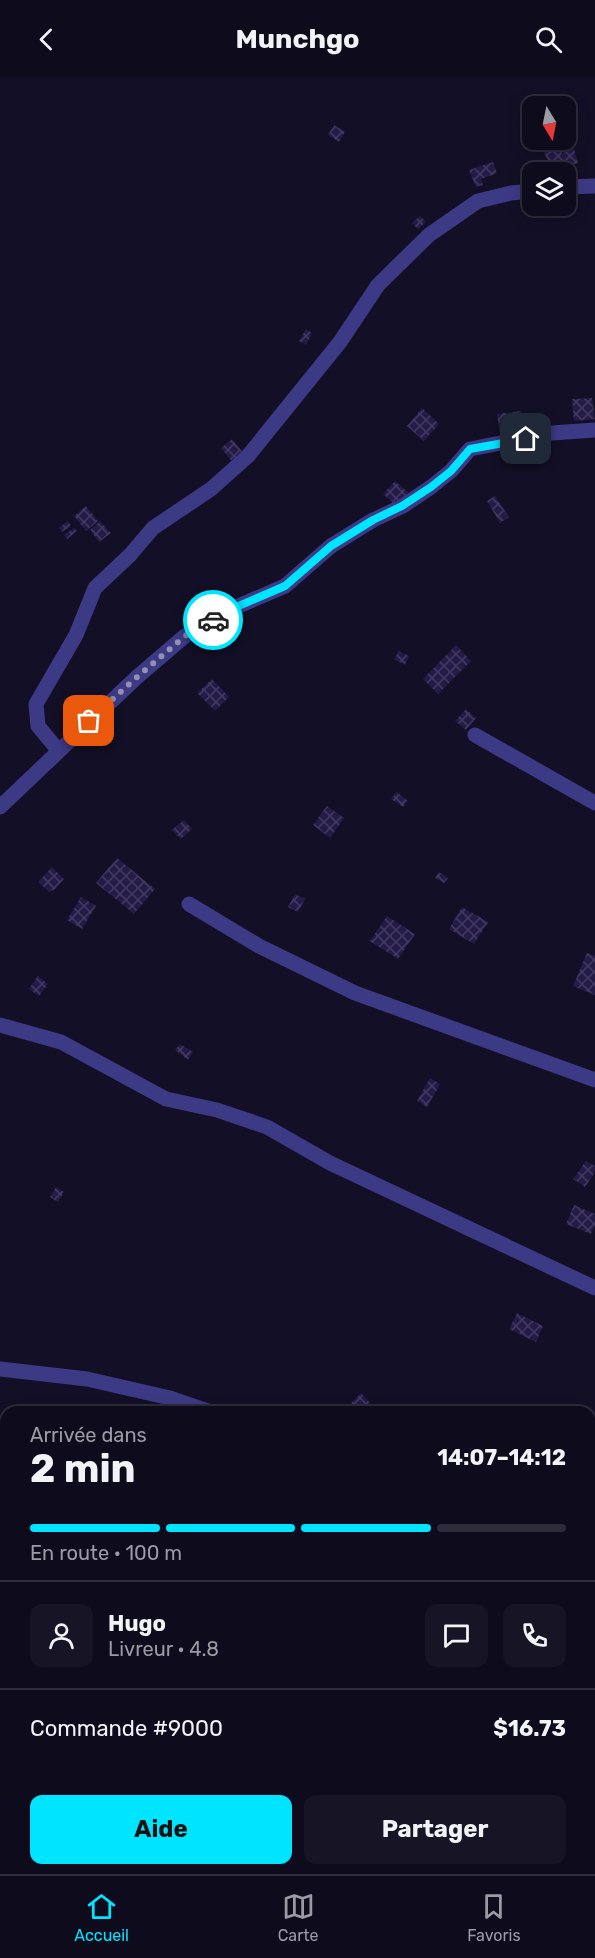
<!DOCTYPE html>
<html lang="fr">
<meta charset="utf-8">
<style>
body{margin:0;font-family:Rubik,sans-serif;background:#171425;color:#f1f3f6;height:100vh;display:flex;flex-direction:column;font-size:22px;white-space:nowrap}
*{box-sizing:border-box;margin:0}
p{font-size:20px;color:#9b9ba3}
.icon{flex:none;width:33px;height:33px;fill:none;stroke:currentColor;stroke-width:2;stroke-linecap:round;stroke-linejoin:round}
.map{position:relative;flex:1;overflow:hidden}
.sheet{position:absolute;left:0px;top:1328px;width:596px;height:470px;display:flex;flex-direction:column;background:#0e0b1c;border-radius:18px 18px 0 0;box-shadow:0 3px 15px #0003,0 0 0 2px #2e2b3b}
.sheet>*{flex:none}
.needle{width:39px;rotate:170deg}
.controls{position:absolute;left:522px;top:18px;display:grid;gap:12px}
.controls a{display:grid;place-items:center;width:54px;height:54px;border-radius:12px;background:#0e0b1c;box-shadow:0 3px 15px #0003,0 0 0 2px #2e2b3b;font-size:30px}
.pin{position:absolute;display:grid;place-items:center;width:51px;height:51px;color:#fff;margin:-26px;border-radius:12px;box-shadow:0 3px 9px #0006}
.courier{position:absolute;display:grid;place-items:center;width:60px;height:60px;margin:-30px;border:4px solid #00e5ff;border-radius:50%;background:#fff;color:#222;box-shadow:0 2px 8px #0007}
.overview em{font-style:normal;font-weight:700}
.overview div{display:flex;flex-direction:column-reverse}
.overview{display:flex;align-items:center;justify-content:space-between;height:102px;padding:0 30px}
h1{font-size:39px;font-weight:700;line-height:45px}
.bar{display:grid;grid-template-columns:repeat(4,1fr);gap:9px 6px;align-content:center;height:72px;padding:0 30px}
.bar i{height:8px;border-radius:4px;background:#2e2b3b}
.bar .on{background:#00e5ff}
.bar p{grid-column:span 4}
.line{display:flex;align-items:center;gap:15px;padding:0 30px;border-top:2px solid #2e2b3b}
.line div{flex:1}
.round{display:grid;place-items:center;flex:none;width:63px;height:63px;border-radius:12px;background:#171425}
.cta{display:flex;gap:12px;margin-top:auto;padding:12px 30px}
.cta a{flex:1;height:69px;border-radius:12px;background:#00e5ff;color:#111;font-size:24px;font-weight:700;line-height:69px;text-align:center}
.cta a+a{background:#171425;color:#f1f3f6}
header{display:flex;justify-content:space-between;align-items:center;height:78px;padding:0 30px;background:#0e0b1c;font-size:27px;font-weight:700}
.tab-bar{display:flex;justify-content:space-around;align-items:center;height:84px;border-top:2px solid #2e2b3b;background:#0e0b1c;font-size:16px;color:#9b9ba3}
.tab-bar a{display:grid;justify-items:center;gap:3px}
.tab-bar .on{color:#00e5ff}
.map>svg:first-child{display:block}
.building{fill:url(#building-cross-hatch)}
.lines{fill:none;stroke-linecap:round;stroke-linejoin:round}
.minor{stroke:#3d3a85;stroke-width:15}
.done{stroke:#948fb3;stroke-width:6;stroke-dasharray:0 10.8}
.route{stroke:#00e5ff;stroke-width:8}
</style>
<header><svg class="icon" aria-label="back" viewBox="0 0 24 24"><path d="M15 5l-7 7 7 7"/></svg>Munchgo<svg class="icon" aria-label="search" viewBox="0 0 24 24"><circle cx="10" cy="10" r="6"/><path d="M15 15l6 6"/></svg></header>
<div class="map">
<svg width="595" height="1796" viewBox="0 0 595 1796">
<defs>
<pattern id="building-cross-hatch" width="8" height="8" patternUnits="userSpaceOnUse" patternTransform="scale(1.5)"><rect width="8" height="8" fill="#241b47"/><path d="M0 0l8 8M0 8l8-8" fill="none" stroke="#433b63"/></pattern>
</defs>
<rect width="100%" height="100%" fill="#130f26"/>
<path class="building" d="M334,47L345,54L339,64L328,57Z
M539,62H557L562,75L574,71L578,85L553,92L551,91Z
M493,84L497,95L481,101L483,107L476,109L469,92Z
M420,138L426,144L418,151L412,145Z
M306,251L312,255L306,267L299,263Z
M592,320L595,341L574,343L572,321Z
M422,330L439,346L424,363L407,348Z
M521,333L524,359L501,362L497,336Z
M232,361L245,377L234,386L221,370Z
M395,403L410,416L398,430L383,416Z
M495,418L509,439L500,445L487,423Z
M86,428L98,443L86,453L74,438Z
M68,443L71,448L62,454L59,450Z
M100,443L111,455L99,464L90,452Z
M74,450L77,453L67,461L64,457Z
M456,567L471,583L438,616L423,601Z
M399,573L409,578L405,587L394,581Z
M212,601L229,619L215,633L197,615Z
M466,631L476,640L466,652L455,643Z
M397,714L408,723L403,729L391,721Z
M327,728L344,740L330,760L313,747Z
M184,742L192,751L181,761L172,752Z
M117,780L155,811L134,836L96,805Z
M52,789L64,801L53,813L52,812L49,814L38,804Z
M439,794L448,800L444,805L435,800Z
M295,816L305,821L298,834L288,829Z
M81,819L96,828L82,851L67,842Z
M462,829L488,844L474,866L449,851Z
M387,838L415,856L398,881L370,863Z
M587,875L595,878V917L573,908Z
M38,898L48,906L39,918L29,911Z
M180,966L193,974L188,982L175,972Z
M430,1000L440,1006L427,1029L417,1023Z
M586,1083L595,1088V1094L585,1109L573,1101Z
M56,1109L64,1114L58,1124L50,1119Z
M574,1127L595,1136V1147L591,1156L566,1146Z
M517,1235L543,1248L536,1264L509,1251Z
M361,1315L370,1325L362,1334H355L349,1327Z"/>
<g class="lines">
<path class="minor" d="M566,109L595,108
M475,657L595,725
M58,672L38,648L36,626L76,557L95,510L130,477L153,450L211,411L248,378L340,264L378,207L429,157L478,123L511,115L532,113
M0,729L137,599L185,558L234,530L285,508L331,468L373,442L403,428L431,409L451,393L470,371L552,355L595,352
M189,826L259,868L355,915L595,1002
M0,947L61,964L166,1021L217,1032L267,1049L330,1085L595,1210
M0,1291L87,1301L170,1320L211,1334
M590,1461L595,1463"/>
</g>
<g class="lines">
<path class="done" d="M89,643L137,599L185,558L213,542"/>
<path class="route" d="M213,542L234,530L285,508L331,468L373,442L402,428L431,409L451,393L470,371L526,361"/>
</g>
</svg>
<div class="controls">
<a><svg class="needle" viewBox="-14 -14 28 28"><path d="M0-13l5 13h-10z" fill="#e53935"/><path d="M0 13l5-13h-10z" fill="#9b9ba3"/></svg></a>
<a><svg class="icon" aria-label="layers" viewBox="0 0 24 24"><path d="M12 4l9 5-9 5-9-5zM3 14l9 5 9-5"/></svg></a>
</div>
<div class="pin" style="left:89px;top:643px;background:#ea580c"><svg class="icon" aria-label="bag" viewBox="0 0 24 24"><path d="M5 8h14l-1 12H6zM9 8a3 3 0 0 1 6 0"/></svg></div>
<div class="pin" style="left:526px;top:361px;background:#1f2937"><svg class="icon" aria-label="home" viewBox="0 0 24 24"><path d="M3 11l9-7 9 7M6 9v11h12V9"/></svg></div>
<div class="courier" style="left:213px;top:542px"><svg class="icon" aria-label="car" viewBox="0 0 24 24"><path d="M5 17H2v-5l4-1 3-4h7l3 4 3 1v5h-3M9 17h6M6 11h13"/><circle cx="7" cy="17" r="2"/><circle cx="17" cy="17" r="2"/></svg></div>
<section class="sheet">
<div class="overview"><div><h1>2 min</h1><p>Arrivée dans</p></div><em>14:07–14:12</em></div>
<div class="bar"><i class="on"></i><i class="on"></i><i class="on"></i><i></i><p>En route · 100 m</p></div>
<div class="line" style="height:108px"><a class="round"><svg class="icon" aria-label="person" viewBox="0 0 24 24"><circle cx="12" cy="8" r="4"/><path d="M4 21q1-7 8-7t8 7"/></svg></a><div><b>Hugo</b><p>Livreur · 4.8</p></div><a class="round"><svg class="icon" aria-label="chat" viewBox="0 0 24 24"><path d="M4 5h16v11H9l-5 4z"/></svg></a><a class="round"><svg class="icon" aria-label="phone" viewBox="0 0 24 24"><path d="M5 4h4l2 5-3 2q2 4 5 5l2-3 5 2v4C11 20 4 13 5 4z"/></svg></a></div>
<div class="line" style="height:78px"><div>Commande #9000</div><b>$16.73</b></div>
<div class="cta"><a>Aide</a><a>Partager</a></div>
</section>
</div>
<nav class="tab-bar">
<a class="on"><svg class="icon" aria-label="home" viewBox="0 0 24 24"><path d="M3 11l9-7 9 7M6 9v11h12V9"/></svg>Accueil</a>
<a><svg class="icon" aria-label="map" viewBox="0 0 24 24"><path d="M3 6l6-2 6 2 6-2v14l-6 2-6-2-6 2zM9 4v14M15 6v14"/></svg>Carte</a>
<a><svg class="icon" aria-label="saved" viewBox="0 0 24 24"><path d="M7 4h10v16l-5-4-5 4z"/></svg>Favoris</a>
</nav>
